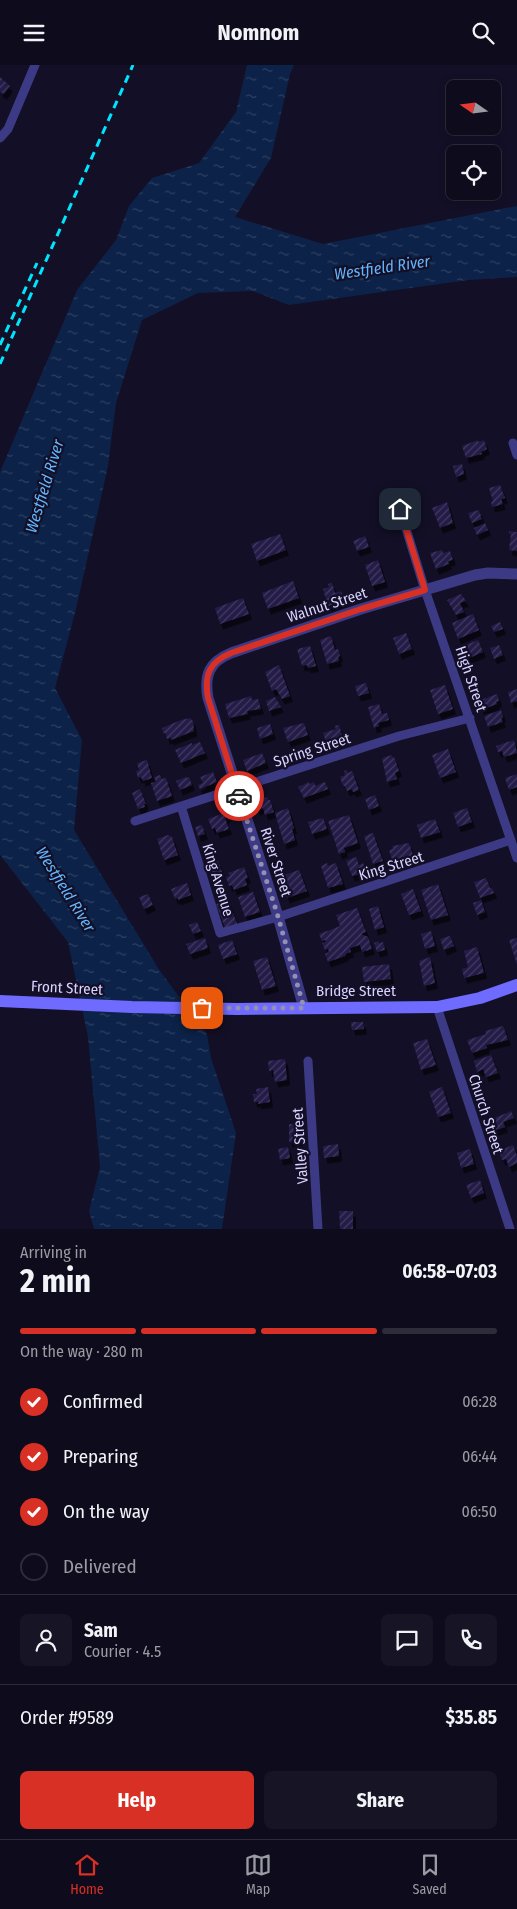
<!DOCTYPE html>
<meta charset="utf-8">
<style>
body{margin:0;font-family:"Fira Sans Condensed",sans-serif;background:#171425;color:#f1f3f6;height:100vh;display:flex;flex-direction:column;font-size:19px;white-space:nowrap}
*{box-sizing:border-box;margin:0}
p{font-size:16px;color:#9b9ba3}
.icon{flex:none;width:28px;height:28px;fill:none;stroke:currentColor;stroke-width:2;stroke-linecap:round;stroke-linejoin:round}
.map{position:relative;height:1164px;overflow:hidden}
.details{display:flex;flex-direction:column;background:#0e0b1c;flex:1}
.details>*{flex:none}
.needle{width:32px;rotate:284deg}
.fabs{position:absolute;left:446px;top:15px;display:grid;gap:10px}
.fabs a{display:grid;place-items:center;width:55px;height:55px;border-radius:8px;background:#0e0b1c;box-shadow:0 2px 8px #0003,0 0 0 1px #2e2b3b;font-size:25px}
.pin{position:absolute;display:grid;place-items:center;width:42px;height:42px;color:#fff;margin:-21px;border-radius:10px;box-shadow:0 2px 8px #0006}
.courier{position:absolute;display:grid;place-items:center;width:50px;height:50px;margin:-25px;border:4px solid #d93025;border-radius:50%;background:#fff;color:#222;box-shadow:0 1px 6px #0007}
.summary em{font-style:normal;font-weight:700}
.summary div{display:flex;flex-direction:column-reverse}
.summary{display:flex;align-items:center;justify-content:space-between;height:85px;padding:0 20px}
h1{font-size:32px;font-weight:700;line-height:38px}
.bar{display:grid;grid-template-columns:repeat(4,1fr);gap:8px 5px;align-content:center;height:60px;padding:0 20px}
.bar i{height:6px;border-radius:4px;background:#2e2b3b}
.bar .current{background:#d93025}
.bar p{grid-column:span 4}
.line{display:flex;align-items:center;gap:12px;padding:0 20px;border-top:1px solid #2e2b3b}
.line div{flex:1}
.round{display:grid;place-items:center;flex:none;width:52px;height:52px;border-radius:8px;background:#171425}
ol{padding:0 20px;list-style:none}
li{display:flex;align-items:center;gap:15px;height:55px}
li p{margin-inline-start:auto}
li .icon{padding:5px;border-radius:50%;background:#d93025;color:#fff;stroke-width:4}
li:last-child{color:#9b9ba3}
li i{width:28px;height:28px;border:2px solid #2e2b3b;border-radius:50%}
.primary-button{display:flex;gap:10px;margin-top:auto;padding:10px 20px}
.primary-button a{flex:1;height:58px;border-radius:8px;background:#d93025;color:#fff;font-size:20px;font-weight:700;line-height:58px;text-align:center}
.primary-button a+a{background:#171425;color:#f1f3f6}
header{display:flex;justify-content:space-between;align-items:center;height:65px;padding:0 20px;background:#0e0b1c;font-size:22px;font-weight:700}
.menu{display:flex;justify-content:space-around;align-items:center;height:70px;border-top:1px solid #2e2b3b;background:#0e0b1c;font-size:14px;color:#9b9ba3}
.menu a{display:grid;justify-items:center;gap:2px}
.menu .current{color:#d93025}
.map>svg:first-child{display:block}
.water{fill:url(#water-ripples)}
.building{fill:url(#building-hatch);filter:url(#shadow)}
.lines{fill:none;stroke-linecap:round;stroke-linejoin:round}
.minor{stroke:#3d3a85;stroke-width:9}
.tertiary{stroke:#3d3a85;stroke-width:11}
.secondary{stroke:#6f6bff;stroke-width:12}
.rail{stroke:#00e5ff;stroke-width:3;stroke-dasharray:8 6;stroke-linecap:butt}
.done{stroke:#948fb3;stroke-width:5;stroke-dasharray:0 9}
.route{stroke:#d93025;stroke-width:6}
.labels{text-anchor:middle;stroke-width:4.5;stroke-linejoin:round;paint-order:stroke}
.street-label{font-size:15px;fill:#d9d4ff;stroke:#130f26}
.water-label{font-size:16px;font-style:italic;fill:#62b6ff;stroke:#130f26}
</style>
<header><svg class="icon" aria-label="menu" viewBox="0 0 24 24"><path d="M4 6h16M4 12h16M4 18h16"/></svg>Nomnom<svg class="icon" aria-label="search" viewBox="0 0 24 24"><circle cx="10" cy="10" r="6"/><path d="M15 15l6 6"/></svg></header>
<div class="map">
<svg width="517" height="1164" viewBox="0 0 517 1164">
<defs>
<pattern id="water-ripples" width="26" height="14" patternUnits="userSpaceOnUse" patternTransform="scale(1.25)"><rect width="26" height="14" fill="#0c2248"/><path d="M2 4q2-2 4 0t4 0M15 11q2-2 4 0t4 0" fill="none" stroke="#2f4163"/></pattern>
<pattern id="building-hatch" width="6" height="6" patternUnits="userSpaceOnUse" patternTransform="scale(1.25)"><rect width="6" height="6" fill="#241b47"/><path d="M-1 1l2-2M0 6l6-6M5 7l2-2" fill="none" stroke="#433b63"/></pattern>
<filter id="shadow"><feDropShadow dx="3" dy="5.5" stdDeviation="0" flood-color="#0009"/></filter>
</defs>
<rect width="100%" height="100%" fill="#130f26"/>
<path class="water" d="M247,0H294L290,9L271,93L235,152L323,179L517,141V212L468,215L289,240L253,226L198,228L142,255L116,338L108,401L76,544L55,623L82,675L74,765L160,906L207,969L211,993L236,1068L222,1164H94L89,1146L100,1102L88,972L68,877L0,790V407L77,225L116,175L129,141L152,113L199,98L236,47Z"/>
<path class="building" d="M0,12L10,21L4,29L0,27Z
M478,375V377L484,375L487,384L481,387L482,389L466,393L462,381Z
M462,399L464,409L456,412L453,401Z
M500,420L505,433L501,434L503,439L492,442L491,437L493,436L489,423Z
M447,437L453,458L440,463L432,443Z
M479,445L482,454L472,458L468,448Z
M485,458L488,465L477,470L474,463Z
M509,466L517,467V486L509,485L511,469H509Z
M280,469L286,485L257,496L251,479Z
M365,471L369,482L357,486L353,476Z
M442,485L443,488L450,486L453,495L448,496L449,499L436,504L430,488Z
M378,495L385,517L372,521L365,500Z
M293,516L299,533L268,544L262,528Z
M332,518L335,528L341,526L344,536L328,541L323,524L329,522L328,519Z
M461,529L466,536L460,538L464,547L456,550L447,535Z
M243,533L249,549L220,559L215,543Z
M473,549L479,565L458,574L452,558Z
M500,557L503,564L494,567L491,561Z
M406,568L412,584L399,589L393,573Z
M331,571L335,585L338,584L340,591L338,592L339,596L327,599L320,575Z
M478,575L483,587L467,594L462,581Z
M499,580L503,590L494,594L490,583Z
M310,581L316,601L308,603L307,600L302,601L297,584Z
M279,600L290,631L282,634L276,624L272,626L265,607Z
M366,618L369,628L358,631L355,621Z
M445,620L453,644L438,649L430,625Z
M517,624V636L511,638L508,627Z
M497,629L499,636L496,637L497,639L481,645L478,636Z
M251,631L252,635L258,634L261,644L247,646L248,649L229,653L225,639Z
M275,632L281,642L269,646L266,636Z
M379,639L382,649L387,648L389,655L378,658L379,661L374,663L368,642Z
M501,645L503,652L501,653L503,657L488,662L484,651Z
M190,653L193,656L194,666L171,675V673L167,674L165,668H163L162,663L181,655Z
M304,658L308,670L288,677L283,663Z
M270,659L273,669L260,674L257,663Z
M339,660L342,670L340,671L341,676L327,680L323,668L336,664L335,661Z
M514,675L517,688L504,692L502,686L498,687L496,681Z
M200,677L205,688L181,698L175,685L192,678V680Z
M448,684L456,707L440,713L432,690Z
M262,688L266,698L247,706L243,695Z
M392,690L393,693L394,692L399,706L395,708L397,714L387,717L382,693Z
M147,695L152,713L143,716L141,712L138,713L136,706L139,705L137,698Z
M347,705L348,708L352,706L359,725L353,727L352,724L347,726L344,720L343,721L340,712L345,710L344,706Z
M213,707L217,717L200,724L198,720L203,718L200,712Z
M517,709V722L509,725L505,713Z
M160,710L162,714L166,713L172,731L157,736L151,718L156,717L154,712Z
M186,712L187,713L189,712L192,720L180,725L176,716Z
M309,717V719L314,717L315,721L325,717L328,724L304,733L298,722Z
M140,724L146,739H144L145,742L138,744L132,728Z
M375,730L379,741L369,745L365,734Z
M267,732L268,735H270L274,747L265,750L263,743L257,745L255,737Z
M288,743L294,763L292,764L295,775L284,779L275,748Z
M467,743L472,757L458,762L453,748Z
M224,748V751L227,750L228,752L225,753L229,764L217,768L215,763L212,764L208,754Z
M349,750L358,778L344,783L345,787L339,789L328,756Z
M323,753L327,764L312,769L308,757Z
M435,754L440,767L421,773L417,760Z
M202,760L205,769L198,771L195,762Z
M373,768L383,796L373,799L364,771Z
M168,770L172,772L178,790L164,795L157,774Z
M409,778L414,793L408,795L407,793L393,798L389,785L393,784L392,781Z
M356,792L359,800L363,798L367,808L352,811L346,796Z
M218,796L222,807L211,810L207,799Z
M327,798L328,801L336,798L343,819L328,823L321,801Z
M244,802L248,813L245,814L247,820L234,825L232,820L229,821L226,812L230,811L228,808Z
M299,805L307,826L287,833L278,809L283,807L284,810Z
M486,813L490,823H492L494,828L480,833L474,817Z
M187,818L191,830L178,835V833L175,834L171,824Z
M438,819L448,850L431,855L421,825Z
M413,824L421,846L409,850L401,829Z
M253,827L260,847L245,852L238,832Z
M148,829L153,840L144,844L139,832Z
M228,835L238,861L226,865L216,839Z
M481,835L485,847L477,850L473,838Z
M378,841L384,862L375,865L369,844Z
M357,843L366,867L361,869L368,872L372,884L362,887L360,880L350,883L351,887L347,888L345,891L328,897L325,889L329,887L328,884L325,885L322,878L326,877L325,875L322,876L319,869L340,861L336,850Z
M197,857L201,866L193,869L189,860Z
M431,866L435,881L425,884L421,869Z
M450,871L454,881L444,885L440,874Z
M205,873L208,883L190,889L186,879Z
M517,873V900L509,875Z
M232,875L237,889L223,894L218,880Z
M379,876V878L383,877L385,885L377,887L374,878Z
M477,882L484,908L464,913L462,904L468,902L464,886Z
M267,892L276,921L262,925L253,896Z
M430,892L435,918L424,921L419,896Z
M389,899L391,914L364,917L362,902Z
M351,957H363L364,964L352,965Z
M503,961L508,975L486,980L487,983L472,988L467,975L486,969L485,966Z
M427,974L436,1000L421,1005L413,978Z
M491,990L498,1008L486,1012L483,1004L477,1007L474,996Z
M285,994L287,1015L275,1017L273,1005L269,1006L268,996Z
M268,1022L270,1037L258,1039V1037H254L253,1029H257L256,1024Z
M442,1022L451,1048L438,1052L429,1027Z
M511,1046L514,1053L503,1057L505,1062L494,1066L490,1055Z
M289,1059H296V1062H300L302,1075L289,1077Z
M338,1079L339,1091L324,1093L323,1081Z
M513,1080L517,1091V1098L509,1102L506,1094L502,1095L499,1086Z
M288,1082L290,1093L280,1095L278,1084Z
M470,1084L474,1099L461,1103L457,1088Z
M480,1115L484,1128L471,1133L466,1120Z
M339,1146H353V1164H340Z"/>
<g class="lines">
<path class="minor" d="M0,73L8,64L35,0
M513,378L517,390
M400,444L425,525L517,793
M181,741L220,868L278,852L511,775
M135,756L399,671L470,653
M437,942L510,1164
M308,996L318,1164"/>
<path class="tertiary" d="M304,943L277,848L208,633C204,610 209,597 231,588L361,544L475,510L488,508L517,509"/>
<path class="secondary" d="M0,936L132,942L237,944L437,942L480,933L517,920"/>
<path class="rail" d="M0,280L37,198
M0,299L133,0"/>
</g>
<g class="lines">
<path class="done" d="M202,943H304L277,848L239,731"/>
<path class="route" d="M239,731L208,633C204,610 209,597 231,588L361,544L425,525L400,444"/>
</g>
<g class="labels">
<g class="street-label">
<text transform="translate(327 540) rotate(-18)" y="5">Walnut Street</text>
<text transform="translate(471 614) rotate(71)" y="5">High Street</text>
<text transform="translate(312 685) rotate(-18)" y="5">Spring Street</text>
<text transform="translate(276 797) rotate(72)" y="5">River Street</text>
<text transform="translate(391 801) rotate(-17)" y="5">King Street</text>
<text transform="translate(218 815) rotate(73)" y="5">King Avenue</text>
<text transform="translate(67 923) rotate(3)" y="5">Front Street</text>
<text x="356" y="931">Bridge Street</text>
<text transform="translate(486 1049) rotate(72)" y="5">Church Street</text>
<text transform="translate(300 1081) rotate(-94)" y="5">Valley Street</text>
</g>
<g class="water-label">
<text transform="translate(382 202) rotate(-8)" y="6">Westfield River</text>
<text transform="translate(44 421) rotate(-73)" y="6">Westfield River</text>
<text transform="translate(66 824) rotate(58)" y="6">Westfield River</text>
</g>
</g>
</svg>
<div class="fabs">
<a><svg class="needle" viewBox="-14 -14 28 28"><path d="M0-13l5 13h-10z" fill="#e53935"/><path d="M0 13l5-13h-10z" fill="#9b9ba3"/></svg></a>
<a><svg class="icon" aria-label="locate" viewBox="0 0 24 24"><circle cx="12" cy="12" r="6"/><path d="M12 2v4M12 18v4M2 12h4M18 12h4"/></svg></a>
</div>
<div class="pin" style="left:202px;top:943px;background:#ea580c"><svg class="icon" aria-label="bag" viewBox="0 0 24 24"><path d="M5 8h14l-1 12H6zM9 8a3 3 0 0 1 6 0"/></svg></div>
<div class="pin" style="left:400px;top:444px;background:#1f2937"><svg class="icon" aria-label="home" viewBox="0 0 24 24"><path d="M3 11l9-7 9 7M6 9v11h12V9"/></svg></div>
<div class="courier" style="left:239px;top:731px"><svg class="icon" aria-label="car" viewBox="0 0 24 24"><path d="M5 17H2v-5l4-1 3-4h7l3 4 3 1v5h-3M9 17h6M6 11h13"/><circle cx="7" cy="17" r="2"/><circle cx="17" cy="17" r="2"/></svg></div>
</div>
<section class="details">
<div class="summary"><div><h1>2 min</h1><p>Arriving in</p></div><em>06:58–07:03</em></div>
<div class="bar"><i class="current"></i><i class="current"></i><i class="current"></i><i></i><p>On the way · 280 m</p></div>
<ol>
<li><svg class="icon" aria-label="check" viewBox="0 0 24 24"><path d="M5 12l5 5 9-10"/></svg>Confirmed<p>06:28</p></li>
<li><svg class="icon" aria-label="check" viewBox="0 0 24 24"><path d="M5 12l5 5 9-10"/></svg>Preparing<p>06:44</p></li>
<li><svg class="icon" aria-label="check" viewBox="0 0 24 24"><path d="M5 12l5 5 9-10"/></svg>On the way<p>06:50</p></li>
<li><i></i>Delivered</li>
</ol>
<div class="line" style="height:90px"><a class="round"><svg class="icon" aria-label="person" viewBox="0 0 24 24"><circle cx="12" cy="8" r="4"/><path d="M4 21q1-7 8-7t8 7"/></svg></a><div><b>Sam</b><p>Courier · 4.5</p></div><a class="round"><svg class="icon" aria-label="chat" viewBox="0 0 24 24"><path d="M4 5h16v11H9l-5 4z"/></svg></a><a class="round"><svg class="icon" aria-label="phone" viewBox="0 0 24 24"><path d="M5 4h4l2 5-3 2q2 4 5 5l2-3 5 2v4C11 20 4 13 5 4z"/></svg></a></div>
<div class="line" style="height:65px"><div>Order #9589</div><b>$35.85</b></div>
<div class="primary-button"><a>Help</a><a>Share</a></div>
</section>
<nav class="menu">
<a class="current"><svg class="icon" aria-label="home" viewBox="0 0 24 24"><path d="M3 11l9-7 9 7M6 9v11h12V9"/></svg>Home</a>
<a><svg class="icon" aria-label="map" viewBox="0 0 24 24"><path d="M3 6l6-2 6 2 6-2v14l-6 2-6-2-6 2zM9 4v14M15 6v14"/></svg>Map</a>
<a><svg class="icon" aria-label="saved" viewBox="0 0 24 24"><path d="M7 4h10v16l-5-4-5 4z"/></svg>Saved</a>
</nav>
